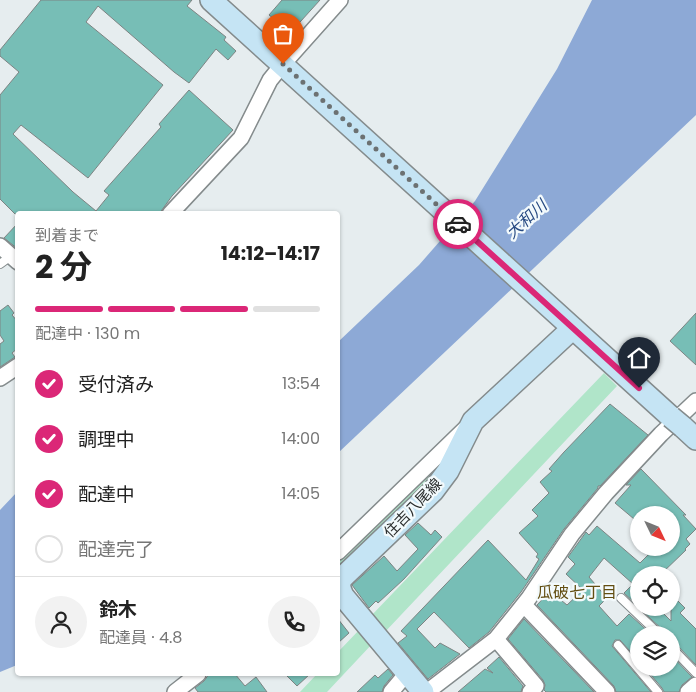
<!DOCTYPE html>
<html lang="ja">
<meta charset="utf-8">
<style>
body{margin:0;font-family:Poppins,"Noto Sans JP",sans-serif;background:#f2f2f2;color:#222;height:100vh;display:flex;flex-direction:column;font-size:19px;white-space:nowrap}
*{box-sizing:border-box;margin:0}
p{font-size:16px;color:#767676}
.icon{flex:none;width:28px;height:28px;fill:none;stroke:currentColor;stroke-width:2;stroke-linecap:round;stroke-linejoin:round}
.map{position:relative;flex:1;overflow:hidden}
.details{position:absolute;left:15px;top:211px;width:325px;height:465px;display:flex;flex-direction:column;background:#fff;border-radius:5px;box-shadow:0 1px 4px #0004}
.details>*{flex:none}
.needle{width:32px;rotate:133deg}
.controls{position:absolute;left:630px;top:506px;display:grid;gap:10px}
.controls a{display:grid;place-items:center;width:50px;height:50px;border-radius:50%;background:#fff;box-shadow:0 1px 4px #0004;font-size:25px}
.pin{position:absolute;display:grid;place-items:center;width:42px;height:42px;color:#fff;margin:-51px -21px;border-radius:50% 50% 50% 0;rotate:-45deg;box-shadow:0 0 5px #0007}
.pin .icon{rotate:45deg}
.courier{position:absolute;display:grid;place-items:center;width:50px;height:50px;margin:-25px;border:4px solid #db2777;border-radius:50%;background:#fff;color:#222;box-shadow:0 1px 6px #0007}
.head em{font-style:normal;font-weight:700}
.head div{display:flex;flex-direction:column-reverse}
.head{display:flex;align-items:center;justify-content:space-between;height:85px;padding:0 20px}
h1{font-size:32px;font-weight:700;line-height:38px}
.bar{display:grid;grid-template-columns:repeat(4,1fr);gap:8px 5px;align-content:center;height:60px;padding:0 20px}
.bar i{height:6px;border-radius:4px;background:#e0e0e0}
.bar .on{background:#db2777}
.bar p{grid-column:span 4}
.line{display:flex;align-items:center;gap:12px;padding:0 20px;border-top:1px solid #e0e0e0}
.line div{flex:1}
.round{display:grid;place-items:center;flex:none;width:52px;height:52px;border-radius:26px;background:#f2f2f2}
ol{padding:0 20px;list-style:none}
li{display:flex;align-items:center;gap:15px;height:55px}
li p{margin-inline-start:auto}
li .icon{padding:5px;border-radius:50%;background:#db2777;color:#fff;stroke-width:4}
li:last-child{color:#767676}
li i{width:28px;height:28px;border:2px solid #e0e0e0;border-radius:50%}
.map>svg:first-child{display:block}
.green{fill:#b0e5c9}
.water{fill:#8da9d6}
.building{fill:#77beb6;stroke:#7d8483}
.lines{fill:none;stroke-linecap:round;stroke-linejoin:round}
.service-casing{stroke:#848b8c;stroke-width:10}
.minor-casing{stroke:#848b8c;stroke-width:18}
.secondary-casing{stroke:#848b8c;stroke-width:24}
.service{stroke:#fff;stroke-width:8}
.minor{stroke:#fff;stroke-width:15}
.secondary{stroke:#c5e4f4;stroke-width:21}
.secondary-bridge-casing{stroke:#848b8c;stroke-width:24;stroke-linecap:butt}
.secondary-bridge{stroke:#c5e4f4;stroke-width:21}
.done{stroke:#6c7172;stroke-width:5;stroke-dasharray:0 9}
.route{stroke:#db2777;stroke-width:6}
.labels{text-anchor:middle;stroke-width:4.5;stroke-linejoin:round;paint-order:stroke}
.street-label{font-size:15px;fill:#2b2e2e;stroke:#f3fafc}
.water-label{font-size:16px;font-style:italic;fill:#274a82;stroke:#f3fafc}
.neighbourhood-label{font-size:16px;fill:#634e12;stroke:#f3fafc}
</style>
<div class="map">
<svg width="696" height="692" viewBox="0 0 696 692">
<rect width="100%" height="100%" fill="#e6edef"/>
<path class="green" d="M604,373L617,386L384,633L370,617Z
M430,472L436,478L338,575V560Z
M361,628L373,643L327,692H300L317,674H338V652Z"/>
<path class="water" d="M592,0H696V115L338,453V342L419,265L475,201L557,69Z
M17,492V665L0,672V510Z"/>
<path class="building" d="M41,0H192L187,6L226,37L224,40L236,51L228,60L216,49L189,83L174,72L98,6L86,22L163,85L88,178L21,125L13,134L73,192L96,211L109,195L104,191L161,127L159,124L189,90L233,130L172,196L159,214H15L0,199V95L19,72L0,56V50Z
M282,0H320L291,32L269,15Z
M18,223V249L4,238Z
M8,305L14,313L12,315L18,322V348L12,353L15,357L0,367V344L4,341L0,335V311Z
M696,313V365L670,341Z
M610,404L648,435L600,486H598V488L564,529L521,592L489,632L469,648L434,612L417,629L435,648L440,643L460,654L428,679L398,643L407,636L401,631L488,540L526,580L539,559L536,557L538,554L519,533L538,516L532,510L549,493L540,482L552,471L549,469L564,452Z
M641,469L686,515H683L696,529L686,539L690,544L685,549L686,550L660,575H639V607L624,593L633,584L604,558L589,577L607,598L599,606L617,626L629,614L652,635H639V661L620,640H615L612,646L651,692H616L614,686L537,605L550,591L567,605L583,590L566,574L575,564L568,557L586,532L589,535L597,526L640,563L655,548H671V515H638L634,519L615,503L631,485H626Z
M418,523L431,535L435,530L442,537L404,579L378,603L376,601L369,608L352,585L384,556L397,571L418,549L405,535Z
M671,594L685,608L680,613L696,629V665L675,643L671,642V635H666L664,631L639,608H658L671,621Z
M338,619L349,633L338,643Z
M524,619L594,692H546L544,690L545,685L543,680L508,639Z
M671,655L692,677L682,685L679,692H664L662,688L645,668H671Z
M499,657L523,686L521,692H458L485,669L493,673L487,668Z
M388,669L393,675L384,686L382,692H357L375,675L378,678Z
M209,674H235L245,686L256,677L267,692H198L195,688L204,681Z
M285,674H310L297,686Z"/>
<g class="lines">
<defs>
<path id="service" d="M0,264L11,256
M621,598L660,635
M618,645L658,692
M671,647L696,673"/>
<path id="minor" d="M170,214L241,138L270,80L283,64L340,0
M0,246L18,262
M0,378L18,366
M338,552L465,429
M524,605L607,692
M496,639L536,686L530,692
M175,692L198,674
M391,692L407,673
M427,692L496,639L529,598L572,534L606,493L661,434L696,401
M688,692L696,685"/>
<path id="secondary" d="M211,0L671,417
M683,427L696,439
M423,692L343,596C340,589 338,585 342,578L433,491L448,471L473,421L573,328"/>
</defs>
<use href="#service" class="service-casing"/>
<use href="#minor" class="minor-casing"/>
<use href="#secondary" class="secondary-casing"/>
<use href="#service" class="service"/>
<use href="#minor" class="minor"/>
<use href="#secondary" class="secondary"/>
<defs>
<path id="secondary-bridge" d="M671,417L683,427"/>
</defs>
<use href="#secondary-bridge" class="secondary-bridge-casing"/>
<use href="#secondary-bridge" class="secondary-bridge"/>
</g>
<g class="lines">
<path class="done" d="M283,64L458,224"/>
<path class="route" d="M458,224L639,388"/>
</g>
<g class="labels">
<g class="street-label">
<text transform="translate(413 508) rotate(-46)" y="5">住吉八尾線</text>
</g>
<g class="water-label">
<text transform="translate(526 219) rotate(-42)" y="6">大和川</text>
</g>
<g class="neighbourhood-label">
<text x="577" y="598">瓜破七丁目</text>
</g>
</g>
</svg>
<div class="controls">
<a><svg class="needle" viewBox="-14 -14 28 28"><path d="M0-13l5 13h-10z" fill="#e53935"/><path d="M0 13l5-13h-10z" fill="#767676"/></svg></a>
<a><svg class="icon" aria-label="locate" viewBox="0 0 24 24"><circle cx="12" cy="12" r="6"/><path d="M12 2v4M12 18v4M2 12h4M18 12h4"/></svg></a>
<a><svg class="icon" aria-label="layers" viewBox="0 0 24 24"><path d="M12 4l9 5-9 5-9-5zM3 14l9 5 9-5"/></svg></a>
</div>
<div class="pin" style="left:283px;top:64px;background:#ea580c"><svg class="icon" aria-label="bag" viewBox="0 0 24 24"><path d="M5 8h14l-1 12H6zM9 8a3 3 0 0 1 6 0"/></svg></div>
<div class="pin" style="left:639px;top:388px;background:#1f2937"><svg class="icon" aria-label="home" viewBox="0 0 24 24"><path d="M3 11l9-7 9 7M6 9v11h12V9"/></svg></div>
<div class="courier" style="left:458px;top:224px"><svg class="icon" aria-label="car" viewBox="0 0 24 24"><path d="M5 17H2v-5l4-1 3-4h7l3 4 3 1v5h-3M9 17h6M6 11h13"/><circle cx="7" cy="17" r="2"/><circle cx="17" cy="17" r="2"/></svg></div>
<section class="details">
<div class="head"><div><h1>2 分</h1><p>到着まで</p></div><em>14:12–14:17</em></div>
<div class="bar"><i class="on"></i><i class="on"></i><i class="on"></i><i></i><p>配達中 · 130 m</p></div>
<ol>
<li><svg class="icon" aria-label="check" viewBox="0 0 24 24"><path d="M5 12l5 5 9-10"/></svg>受付済み<p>13:54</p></li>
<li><svg class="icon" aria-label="check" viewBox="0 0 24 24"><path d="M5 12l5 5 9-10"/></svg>調理中<p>14:00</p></li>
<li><svg class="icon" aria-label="check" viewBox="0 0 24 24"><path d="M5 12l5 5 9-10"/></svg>配達中<p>14:05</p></li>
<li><i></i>配達完了</li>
</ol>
<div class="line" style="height:90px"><a class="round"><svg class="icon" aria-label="person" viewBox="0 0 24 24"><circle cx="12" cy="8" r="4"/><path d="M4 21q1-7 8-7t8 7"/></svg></a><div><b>鈴木</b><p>配達員 · 4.8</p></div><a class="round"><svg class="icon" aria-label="phone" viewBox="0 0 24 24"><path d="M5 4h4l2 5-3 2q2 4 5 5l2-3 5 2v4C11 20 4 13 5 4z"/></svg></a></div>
</section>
</div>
